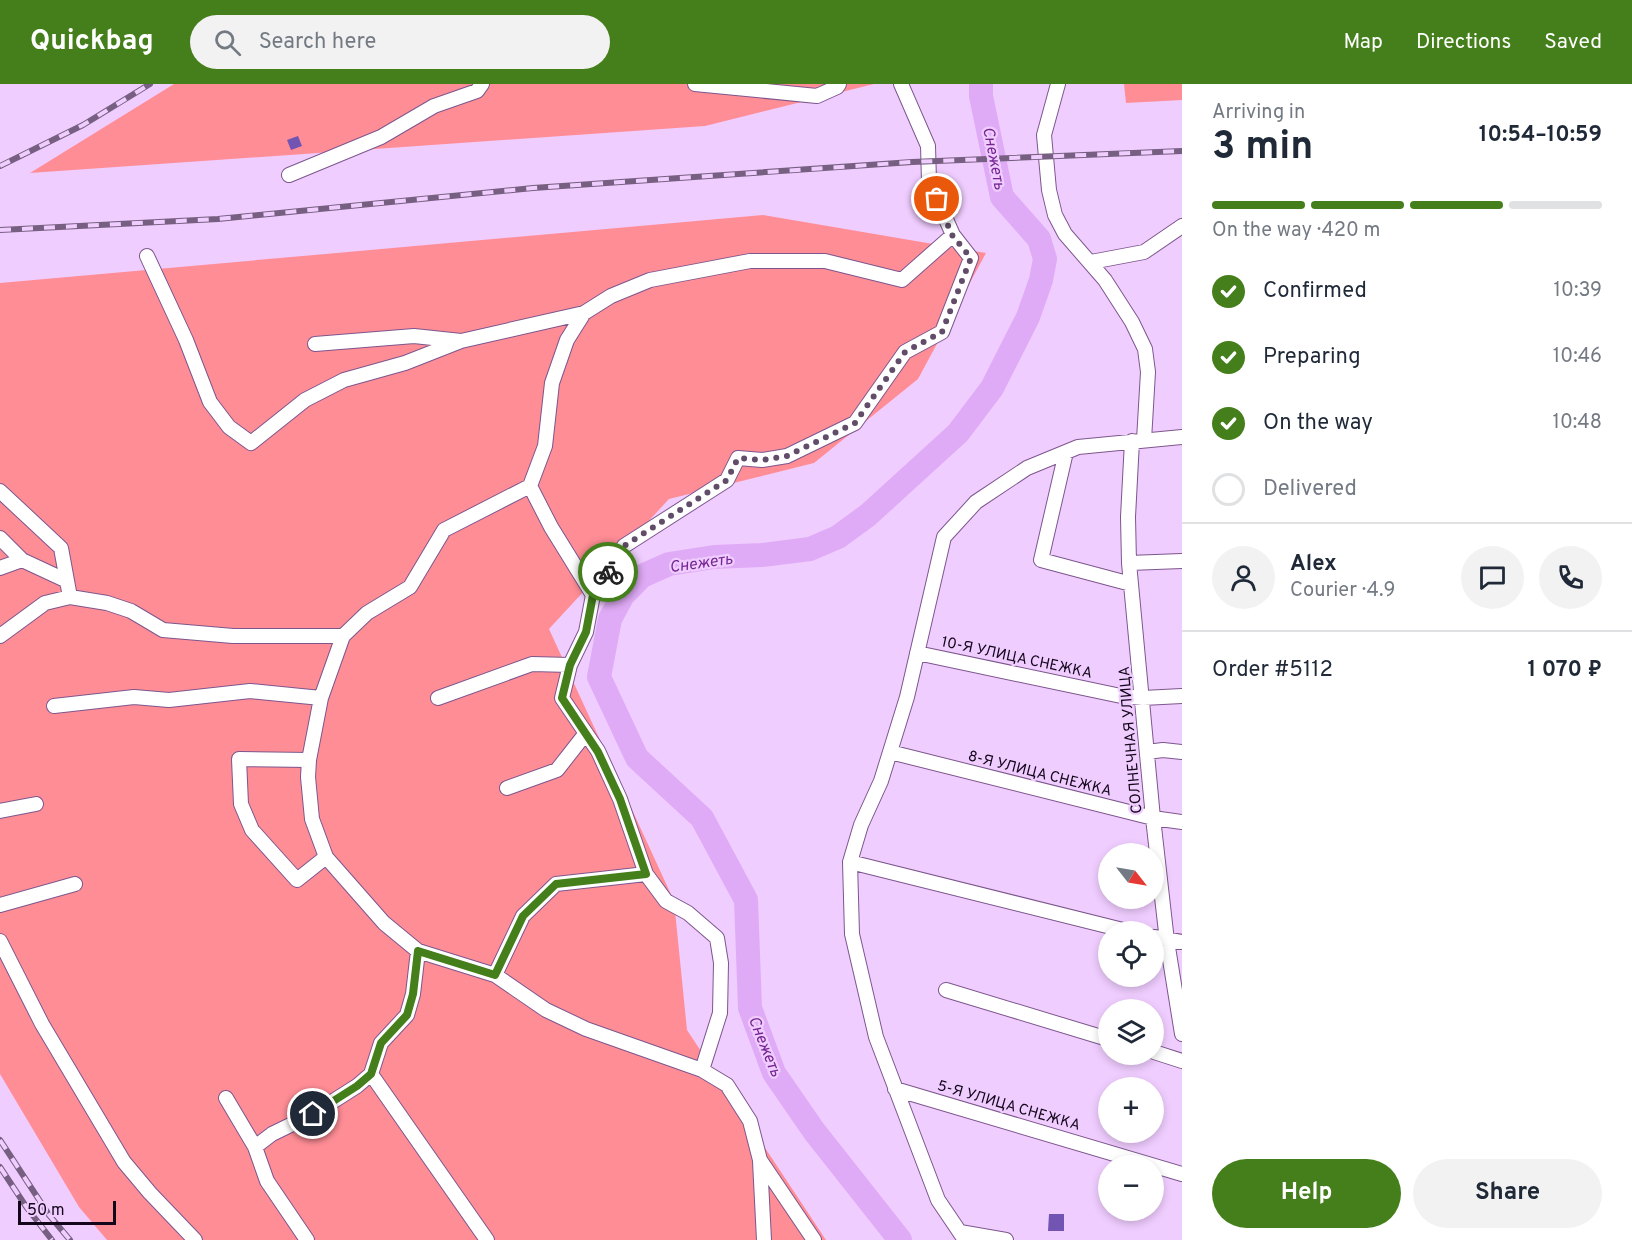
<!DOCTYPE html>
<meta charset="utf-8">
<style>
body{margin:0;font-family:Overpass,sans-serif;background:#f2f2f3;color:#1f2937;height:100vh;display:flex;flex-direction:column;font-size:22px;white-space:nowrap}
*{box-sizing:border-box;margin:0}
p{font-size:20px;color:#747a83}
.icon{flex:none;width:33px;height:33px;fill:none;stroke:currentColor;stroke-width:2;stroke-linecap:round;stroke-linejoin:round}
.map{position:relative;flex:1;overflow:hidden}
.sheet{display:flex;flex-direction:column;background:#fff;width:450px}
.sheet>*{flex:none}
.needle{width:39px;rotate:121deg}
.fabs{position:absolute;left:1098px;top:759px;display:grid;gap:12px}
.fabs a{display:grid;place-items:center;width:66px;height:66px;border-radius:50%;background:#fff;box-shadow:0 3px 9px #0003;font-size:30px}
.scale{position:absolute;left:18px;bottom:15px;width:98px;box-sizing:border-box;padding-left:6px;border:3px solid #14061a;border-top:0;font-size:16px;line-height:21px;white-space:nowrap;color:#14061a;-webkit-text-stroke:4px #f0cdff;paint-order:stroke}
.pin{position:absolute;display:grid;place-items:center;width:51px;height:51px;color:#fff;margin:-26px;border:3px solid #fff;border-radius:50%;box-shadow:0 2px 6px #0007}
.courier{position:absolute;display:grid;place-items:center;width:60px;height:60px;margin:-30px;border:4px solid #447f1b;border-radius:50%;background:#fff;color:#222;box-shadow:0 2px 8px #0007}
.summary em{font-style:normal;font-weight:700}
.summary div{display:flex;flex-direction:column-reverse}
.summary{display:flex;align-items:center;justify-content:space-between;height:102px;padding:0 30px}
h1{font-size:39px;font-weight:700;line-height:45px}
.bar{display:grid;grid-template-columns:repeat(4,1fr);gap:9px 6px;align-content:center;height:72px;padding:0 30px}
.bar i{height:8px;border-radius:4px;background:#e0e1e3}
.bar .active{background:#447f1b}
.bar p{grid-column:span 4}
.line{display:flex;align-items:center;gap:15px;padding:0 30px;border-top:2px solid #e0e1e3}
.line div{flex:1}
.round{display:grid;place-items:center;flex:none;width:63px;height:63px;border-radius:32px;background:#f2f2f3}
ol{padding:0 30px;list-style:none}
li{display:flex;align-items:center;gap:18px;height:66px}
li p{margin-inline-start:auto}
li .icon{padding:6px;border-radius:50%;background:#447f1b;color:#fff;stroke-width:4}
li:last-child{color:#747a83}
li i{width:33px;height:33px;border:3px solid #e0e1e3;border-radius:50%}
.button{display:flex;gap:12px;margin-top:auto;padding:12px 30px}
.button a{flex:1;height:69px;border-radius:36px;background:#447f1b;color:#fff;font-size:24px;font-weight:700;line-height:69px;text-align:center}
.button a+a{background:#f2f2f3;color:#1f2937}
header{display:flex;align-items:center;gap:36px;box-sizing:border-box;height:84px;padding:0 30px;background:#447f1b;color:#fff}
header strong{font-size:28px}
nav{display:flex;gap:33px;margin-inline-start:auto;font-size:21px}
.search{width:420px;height:54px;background:#f2f2f3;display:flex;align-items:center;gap:15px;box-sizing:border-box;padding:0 21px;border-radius:33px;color:#747a83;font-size:22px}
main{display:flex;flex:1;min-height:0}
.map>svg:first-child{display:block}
.green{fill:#ff8d96}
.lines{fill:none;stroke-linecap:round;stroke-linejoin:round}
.river{stroke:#e0abf6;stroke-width:24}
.building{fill:#7254b3}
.minor-casing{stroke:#7d568d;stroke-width:16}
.minor{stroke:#fff;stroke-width:14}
.rail-casing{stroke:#775f81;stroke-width:6}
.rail{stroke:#f0cdff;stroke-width:4;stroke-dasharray:11;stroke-linecap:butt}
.done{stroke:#614c6a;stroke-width:6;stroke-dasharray:0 10.8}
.route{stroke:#447f1b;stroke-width:8}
.labels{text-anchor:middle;stroke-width:4.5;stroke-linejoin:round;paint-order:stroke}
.street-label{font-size:15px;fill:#14061a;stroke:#f0cdff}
.water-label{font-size:16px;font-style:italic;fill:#762592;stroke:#f0cdff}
</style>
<header>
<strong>Quickbag</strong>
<div class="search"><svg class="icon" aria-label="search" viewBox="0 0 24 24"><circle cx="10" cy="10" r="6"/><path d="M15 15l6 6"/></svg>Search here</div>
<nav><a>Map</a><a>Directions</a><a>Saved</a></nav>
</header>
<main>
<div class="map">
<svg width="1182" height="1156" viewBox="0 0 1182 1156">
<rect width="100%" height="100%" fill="#f0cdff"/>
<path class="green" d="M174,0H874L705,42L30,89Z
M1124,0H1182V16L1126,19Z
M763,131L986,169L918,295L814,379L669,415L549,545L674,817L687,946L826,1156H107L79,1123L0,990V199Z"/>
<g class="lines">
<path class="river" d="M900,1156L814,1047L774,989L750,924L746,816L702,734L637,674L599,593L610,535L623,511L642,492L669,480L714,473L762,471L810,465L838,453L868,431L958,349L992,304L1028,233L1041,196L1045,175L1039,155L1002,113L981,12V0"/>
</g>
<path class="building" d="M298,52L302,62L291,66L287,56Z
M1049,1130H1064V1147H1048Z"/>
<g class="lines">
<defs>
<path id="minor" d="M695,0L817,12L837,3L839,0
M1058,0L1044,51L1049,106L1055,131L1065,150L1105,196L1132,238L1145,265L1148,288L1144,356
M289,91L381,53L434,22L477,7L482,0
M147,172L186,256L210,318L229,343L251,359L305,316L344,296L405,279L461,257
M1091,178L1144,168L1182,142
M315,260L414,252L461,257L584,229
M1132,357L1128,433L1129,479L1153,734L1167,857L1182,950
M1066,368L1041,476L1131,500
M530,402L551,443L593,511L586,548L570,581L562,614L598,667L620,715L646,790L666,817L688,829L717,854L721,879L720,929L702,986
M0,407L61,464L70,513
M0,454L22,476L65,496
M1129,479L1182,477
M0,484L22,476
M593,511L624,462L727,396L738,374L762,376L787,372L855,339L905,268L942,248L971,174L953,151L929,97L928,62L901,0
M0,552L45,519L70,513L107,519L131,527L163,546L233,552H343
M917,569L1121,612L1143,614L1182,612
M438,614L532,580L570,581
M54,622L134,613L169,616L250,607L321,614
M890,668L1153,734L1182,738
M1147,668L1163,666L1182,668
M309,676L239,675L241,720L252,746L297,796L326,773
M507,704L557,686L586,649
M0,727L36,720
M850,778L1131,848
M0,821L75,800
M1154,853L1182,858
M0,857L42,940L124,1078L150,1109L195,1156
M495,891L523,832L556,800L646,790
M946,906L1108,955
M1154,968L1182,977
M371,990L487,1156
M895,1005L1182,1090
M226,1014L255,1063L267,1097L307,1156
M255,1063L272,1050L313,1030L357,1002L371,990L381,959L407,931L413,910L418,867
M760,1077L764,1156
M960,1148L1006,1156
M814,1156L760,1076L750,1037L727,1001L702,986L586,945L546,926L495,891L418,867L384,839L326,773L312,735L308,693L309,676L321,614L343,552L367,529L410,503L444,446L530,402L545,362L552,299L567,256L584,229L611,212L650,196L750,177H825L902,196L953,151
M965,1156L938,1116L876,953L852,850L850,778L861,741L881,697L907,613L944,453L976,418L1027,384L1078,363L1182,353"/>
</defs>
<use href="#minor" class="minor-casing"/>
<use href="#minor" class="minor"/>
<defs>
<path id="rail" d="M0,82L83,41L150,0
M0,146L218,135L533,104L912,78L1182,67
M0,1056L49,1131L70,1156
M0,1083L27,1124L52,1156"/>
</defs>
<use href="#rail" class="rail-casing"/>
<use href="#rail" class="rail"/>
</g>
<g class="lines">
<path class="done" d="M608,488L624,462L727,396L738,374L762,376L787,372L855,339L905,268L942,248L971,174L952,151L937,115"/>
<path class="route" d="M313,1030L357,1002L371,990L381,959L407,931L413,910L418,867L495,891L523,832L556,800L646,790L620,715L598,668L562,614L570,581L586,548L593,511L608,488"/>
</g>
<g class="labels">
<g class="street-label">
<text transform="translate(1017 573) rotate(12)" y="5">10-Я УЛИЦА СНЕЖКА</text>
<text transform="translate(1130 656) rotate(-95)" y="5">СОЛНЕЧНАЯ УЛИЦА</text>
<text transform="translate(1040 689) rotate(14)" y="5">8-Я УЛИЦА СНЕЖКА</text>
<text transform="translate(1009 1021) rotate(16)" y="5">5-Я УЛИЦА СНЕЖКА</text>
</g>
<g class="water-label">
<text transform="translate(995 74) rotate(79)" y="6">Снежеть</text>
<text transform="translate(701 478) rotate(-8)" y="6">Снежеть</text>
<text transform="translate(766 962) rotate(68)" y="6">Снежеть</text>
</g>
</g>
</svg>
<div class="fabs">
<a><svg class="needle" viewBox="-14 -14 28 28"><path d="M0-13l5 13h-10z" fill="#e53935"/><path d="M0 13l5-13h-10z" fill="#747a83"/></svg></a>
<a><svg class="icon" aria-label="locate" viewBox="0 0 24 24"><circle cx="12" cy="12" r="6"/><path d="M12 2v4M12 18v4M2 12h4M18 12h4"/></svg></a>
<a><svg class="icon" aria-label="layers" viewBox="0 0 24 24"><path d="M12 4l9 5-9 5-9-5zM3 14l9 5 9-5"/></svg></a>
<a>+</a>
<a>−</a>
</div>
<div class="scale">50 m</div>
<div class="pin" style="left:937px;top:115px;background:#ea580c"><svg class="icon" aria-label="bag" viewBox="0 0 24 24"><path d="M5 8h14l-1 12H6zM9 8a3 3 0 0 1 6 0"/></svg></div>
<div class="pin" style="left:313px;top:1030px;background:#1f2937"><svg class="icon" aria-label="home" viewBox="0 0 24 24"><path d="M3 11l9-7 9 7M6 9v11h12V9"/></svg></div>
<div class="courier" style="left:608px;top:488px"><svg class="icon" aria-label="bike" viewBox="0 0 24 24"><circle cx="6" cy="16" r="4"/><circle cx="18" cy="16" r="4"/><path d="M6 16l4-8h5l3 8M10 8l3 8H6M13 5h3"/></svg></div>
</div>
<section class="sheet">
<div class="summary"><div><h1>3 min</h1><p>Arriving in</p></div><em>10:54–10:59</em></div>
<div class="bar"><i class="active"></i><i class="active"></i><i class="active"></i><i></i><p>On the way · 420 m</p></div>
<ol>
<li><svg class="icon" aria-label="check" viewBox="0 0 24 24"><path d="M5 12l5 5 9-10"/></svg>Confirmed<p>10:39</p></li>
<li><svg class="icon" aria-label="check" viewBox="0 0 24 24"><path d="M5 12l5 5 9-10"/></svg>Preparing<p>10:46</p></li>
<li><svg class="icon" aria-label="check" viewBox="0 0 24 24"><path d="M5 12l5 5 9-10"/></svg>On the way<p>10:48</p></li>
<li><i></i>Delivered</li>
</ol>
<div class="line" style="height:108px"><a class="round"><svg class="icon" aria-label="person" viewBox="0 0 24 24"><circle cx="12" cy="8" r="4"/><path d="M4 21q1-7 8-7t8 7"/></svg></a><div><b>Alex</b><p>Courier · 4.9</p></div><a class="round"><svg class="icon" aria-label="chat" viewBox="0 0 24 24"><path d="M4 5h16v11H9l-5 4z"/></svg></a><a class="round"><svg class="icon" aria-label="phone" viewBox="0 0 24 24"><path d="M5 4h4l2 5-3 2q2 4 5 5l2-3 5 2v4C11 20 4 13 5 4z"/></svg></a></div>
<div class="line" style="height:78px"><div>Order #5112</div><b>1 070 ₽</b></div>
<div class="button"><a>Help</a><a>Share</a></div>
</section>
</main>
